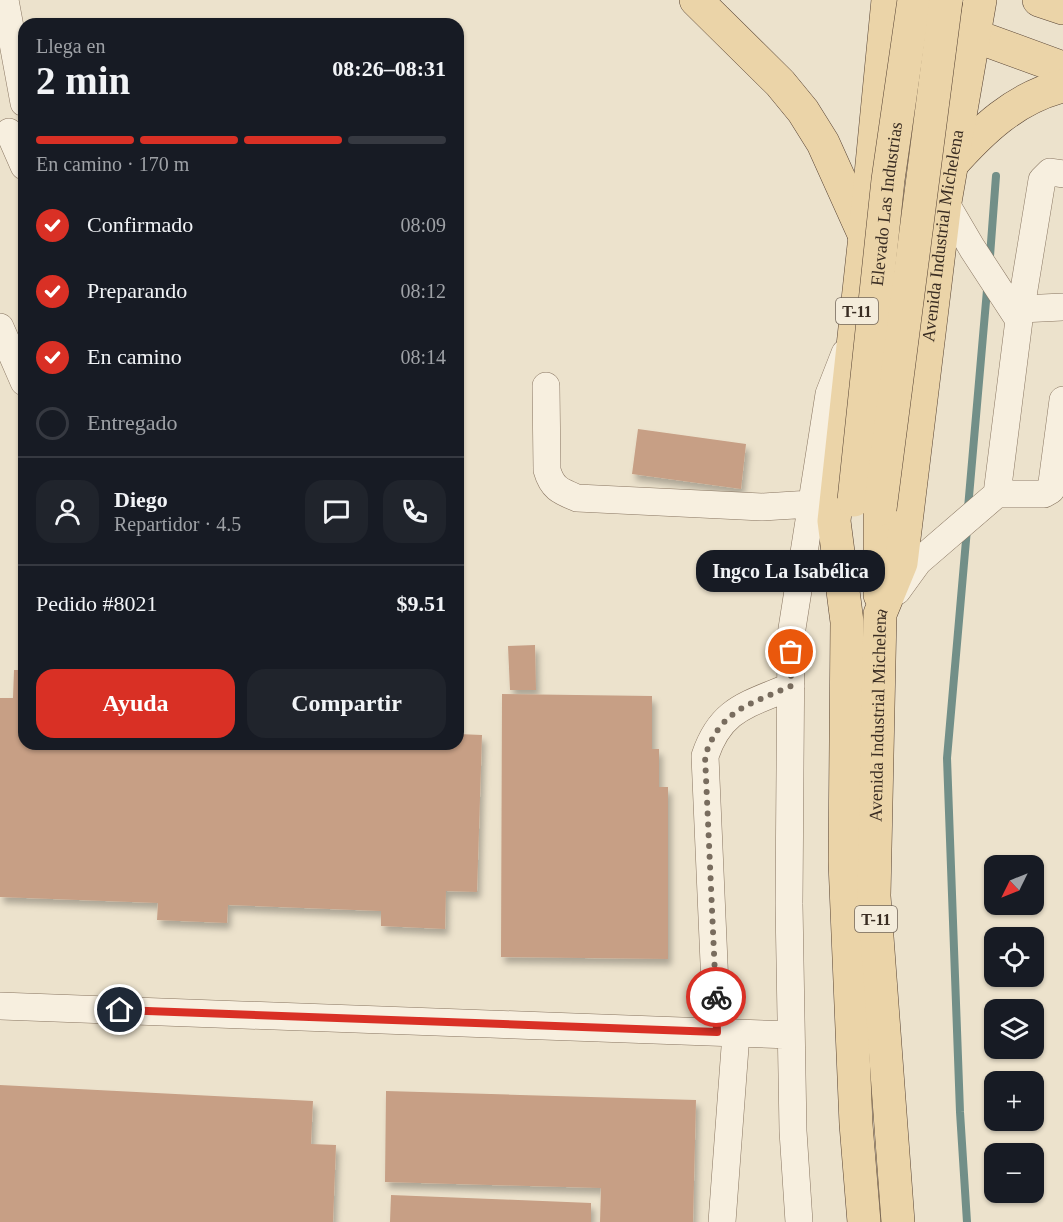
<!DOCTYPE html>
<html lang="es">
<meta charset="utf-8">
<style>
body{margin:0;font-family:"Times New Roman",serif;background:#20242c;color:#f1f3f6;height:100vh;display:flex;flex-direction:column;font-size:22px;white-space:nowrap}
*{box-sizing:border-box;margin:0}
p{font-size:20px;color:#9ea1a6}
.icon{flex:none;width:33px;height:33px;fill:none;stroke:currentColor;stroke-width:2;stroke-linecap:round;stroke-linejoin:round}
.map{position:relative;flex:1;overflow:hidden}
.sheet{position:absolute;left:18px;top:18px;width:446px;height:732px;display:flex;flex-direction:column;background:#171b24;border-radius:18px;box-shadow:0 2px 4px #0004}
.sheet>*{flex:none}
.needle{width:39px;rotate:227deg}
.tools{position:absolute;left:984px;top:855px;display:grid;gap:12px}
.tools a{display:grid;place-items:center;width:60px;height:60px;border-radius:12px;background:#171b24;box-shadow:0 2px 4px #0004;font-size:30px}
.pin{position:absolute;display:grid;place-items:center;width:51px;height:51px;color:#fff;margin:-26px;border:3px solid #fff;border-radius:50%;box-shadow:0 2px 6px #0007}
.courier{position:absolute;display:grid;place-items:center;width:60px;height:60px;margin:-30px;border:4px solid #d93025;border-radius:50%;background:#fff;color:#222;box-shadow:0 2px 8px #0007}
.bubble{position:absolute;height:42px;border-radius:18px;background:#171b24;box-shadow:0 2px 4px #0004;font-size:20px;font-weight:600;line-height:42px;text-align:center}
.head em{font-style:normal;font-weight:600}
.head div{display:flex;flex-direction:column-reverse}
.head{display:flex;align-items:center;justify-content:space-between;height:102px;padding:0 18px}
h1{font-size:39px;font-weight:600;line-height:45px}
.bar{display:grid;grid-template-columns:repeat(4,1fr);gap:9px 6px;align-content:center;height:72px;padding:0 18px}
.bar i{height:8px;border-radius:4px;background:#363941}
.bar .selected{background:#d93025}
.bar p{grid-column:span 4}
.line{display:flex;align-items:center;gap:15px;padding:0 18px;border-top:2px solid #363941}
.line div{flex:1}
.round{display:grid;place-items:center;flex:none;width:63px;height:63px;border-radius:18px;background:#20242c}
ol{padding:0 18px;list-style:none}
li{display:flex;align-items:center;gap:18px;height:66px}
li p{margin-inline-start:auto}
li .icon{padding:6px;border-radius:50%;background:#d93025;color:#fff;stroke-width:4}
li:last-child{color:#9ea1a6}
li i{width:33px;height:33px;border:3px solid #363941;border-radius:50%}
.cta{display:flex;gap:12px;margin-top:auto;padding:12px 18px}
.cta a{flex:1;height:69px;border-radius:18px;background:#d93025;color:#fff;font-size:24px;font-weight:600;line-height:69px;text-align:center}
.cta a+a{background:#20242c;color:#f1f3f6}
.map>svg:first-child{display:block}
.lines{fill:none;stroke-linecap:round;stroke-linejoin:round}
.stream{stroke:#728f88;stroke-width:8}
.building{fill:#c79f85;filter:url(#shadow)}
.minor-casing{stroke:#887561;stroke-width:28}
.major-casing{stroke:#574334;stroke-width:34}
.minor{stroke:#f7efdf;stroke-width:27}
.major{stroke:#ebd4a8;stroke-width:33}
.major-bridge-casing{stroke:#574334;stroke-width:34;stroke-linecap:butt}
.major-bridge{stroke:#ebd4a8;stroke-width:33}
.done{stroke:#786c5e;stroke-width:6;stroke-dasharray:0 10.8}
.route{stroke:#d93025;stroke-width:8}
.labels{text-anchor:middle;stroke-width:4.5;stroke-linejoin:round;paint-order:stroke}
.shield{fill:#f4ecdb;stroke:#72665a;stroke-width:1.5}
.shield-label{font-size:16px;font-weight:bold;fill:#3a2d23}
.street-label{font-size:18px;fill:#3a2d23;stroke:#f4ecdb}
</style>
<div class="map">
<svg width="1063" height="1222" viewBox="0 0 1063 1222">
<defs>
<filter id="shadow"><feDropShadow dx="3.5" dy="6" stdDeviation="3" flood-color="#0004"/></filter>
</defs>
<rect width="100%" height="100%" fill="#ece2cc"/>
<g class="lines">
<path class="stream" d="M990,256L996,176
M968,508L987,290
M967,529L947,758L960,1112L967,1222"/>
</g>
<path class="building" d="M638,429L746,444L741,489L632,474Z
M535,645L536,690H510L508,646Z
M14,670H24V744H458V734L482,735L477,892L446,891L445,929L381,926V911L228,905L227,923L157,920L158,903L0,897V698H13Z
M502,694L652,696V749H659V787H668V959L501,957Z
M0,1085L313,1101L311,1144L336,1145L333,1222H0Z
M386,1091L696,1100L693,1222H600L601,1188L385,1182Z
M391,1195L591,1203V1222H390Z"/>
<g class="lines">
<defs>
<path id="minor" d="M5,0L24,103
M9,132L24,166
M945,202L972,248L1019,320
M1021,309L1063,307
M0,327L24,382
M546,386L547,470C552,488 560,491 577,498L762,507L811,504
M997,494H1044L1051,490L1063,400
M897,591L918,562L997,494L1019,320L1042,180L1050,172L1063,174
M0,1006L791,1035
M717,1032L705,756C721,708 748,705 791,686
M722,1222L736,1034
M799,1222L793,1131L789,904L791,635L829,394L845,353"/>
<g id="major">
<path d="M696,0L780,83L803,111L823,143L864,234"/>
<path d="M1039,0L1063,8"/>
<path d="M953,28L1063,68"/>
<path d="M950,166C982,130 1015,98 1063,86"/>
<path d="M880,509V595"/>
<path d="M864,1222L856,1124L845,862L847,622L834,521L865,236L888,0"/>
<path id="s1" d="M898,1222L874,896L880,614L901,563L945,202L980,0"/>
</g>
</defs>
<use href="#minor" class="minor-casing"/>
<use href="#major" class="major-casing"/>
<use href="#minor" class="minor"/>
<use href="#major" class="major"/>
<defs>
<g id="major-bridge">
<path id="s2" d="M854,500L888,180L914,0"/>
<path d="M880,509L946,0"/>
</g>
</defs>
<use href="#major-bridge" class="major-bridge-casing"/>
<use href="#major-bridge" class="major-bridge"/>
</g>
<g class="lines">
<path class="done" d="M716,997L705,756C721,709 749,705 791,686V652"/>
<path class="route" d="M120,1010L717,1032L716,997"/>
</g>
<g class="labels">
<g class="shield">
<rect x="836" y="298" width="42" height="26" rx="4.5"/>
<rect x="855" y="906" width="42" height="26" rx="4.5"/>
</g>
<g class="shield-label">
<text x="857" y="317">T-11</text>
<text x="876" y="925">T-11</text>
</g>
<g class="street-label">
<text dy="6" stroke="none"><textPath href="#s2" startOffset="298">Elevado Las Industrias</textPath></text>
<text dy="6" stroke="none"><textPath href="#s1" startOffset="994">Avenida Industrial Michelena</textPath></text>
<text dy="6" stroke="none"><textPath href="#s1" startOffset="508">Avenida Industrial Michelena</textPath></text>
</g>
</g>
</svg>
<div class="tools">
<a><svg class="needle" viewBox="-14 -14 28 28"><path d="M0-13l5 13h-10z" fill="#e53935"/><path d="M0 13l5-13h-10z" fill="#9ea1a6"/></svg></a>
<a><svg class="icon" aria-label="locate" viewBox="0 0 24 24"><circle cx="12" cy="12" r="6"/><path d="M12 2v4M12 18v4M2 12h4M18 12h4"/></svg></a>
<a><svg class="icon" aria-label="layers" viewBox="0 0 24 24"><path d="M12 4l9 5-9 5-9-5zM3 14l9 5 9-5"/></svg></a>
<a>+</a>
<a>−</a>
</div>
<div class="pin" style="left:791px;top:652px;background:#ea580c"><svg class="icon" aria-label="bag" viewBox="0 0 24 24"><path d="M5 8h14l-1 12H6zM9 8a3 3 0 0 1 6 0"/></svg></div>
<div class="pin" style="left:120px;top:1010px;background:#1f2937"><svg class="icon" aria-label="home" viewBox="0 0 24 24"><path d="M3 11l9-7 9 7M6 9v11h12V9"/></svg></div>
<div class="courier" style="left:716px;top:997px"><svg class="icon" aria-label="bike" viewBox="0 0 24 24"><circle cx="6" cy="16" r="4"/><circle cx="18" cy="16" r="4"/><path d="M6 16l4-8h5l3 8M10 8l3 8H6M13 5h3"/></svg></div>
<div class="bubble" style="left:696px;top:550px;width:189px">Ingco La Isabélica</div>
<section class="sheet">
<div class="head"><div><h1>2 min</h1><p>Llega en</p></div><em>08:26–08:31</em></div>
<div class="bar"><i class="selected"></i><i class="selected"></i><i class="selected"></i><i></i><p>En camino · 170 m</p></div>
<ol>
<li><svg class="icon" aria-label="check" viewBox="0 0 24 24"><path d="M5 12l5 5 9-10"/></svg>Confirmado<p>08:09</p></li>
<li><svg class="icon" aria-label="check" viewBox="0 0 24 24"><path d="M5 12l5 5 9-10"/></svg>Preparando<p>08:12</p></li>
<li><svg class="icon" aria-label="check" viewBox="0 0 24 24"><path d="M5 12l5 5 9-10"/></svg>En camino<p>08:14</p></li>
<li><i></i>Entregado</li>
</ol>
<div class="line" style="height:108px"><a class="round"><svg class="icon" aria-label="person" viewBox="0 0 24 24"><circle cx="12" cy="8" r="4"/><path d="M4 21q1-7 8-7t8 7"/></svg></a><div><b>Diego</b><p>Repartidor · 4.5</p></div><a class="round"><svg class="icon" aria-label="chat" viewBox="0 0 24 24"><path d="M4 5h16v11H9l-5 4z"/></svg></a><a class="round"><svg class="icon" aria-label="phone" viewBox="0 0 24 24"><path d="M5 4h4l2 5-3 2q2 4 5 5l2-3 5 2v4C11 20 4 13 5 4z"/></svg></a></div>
<div class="line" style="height:78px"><div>Pedido #8021</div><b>$9.51</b></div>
<div class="cta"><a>Ayuda</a><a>Compartir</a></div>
</section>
</div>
